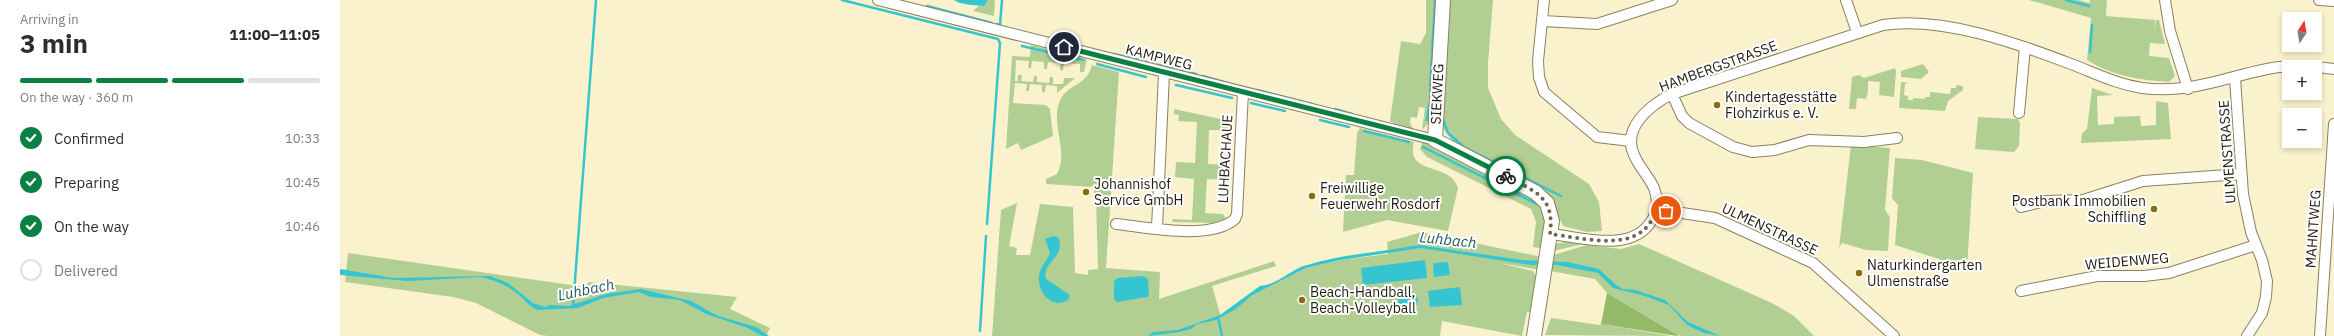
<!DOCTYPE html>
<meta charset="utf-8">
<style>
body{margin:0;font-family:"IBM Plex Sans",sans-serif;background:#f2f2f3;color:#2b2b33;height:100vh;display:flex;flex-direction:column;font-size:15px;white-space:nowrap}
*{box-sizing:border-box;margin:0}
p{font-size:13px;color:#7c7c81}
.icon{flex:none;width:22px;height:22px;fill:none;stroke:currentColor;stroke-width:2;stroke-linecap:round;stroke-linejoin:round}
.map{position:relative;flex:1;overflow:hidden}
.panel{display:flex;flex-direction:column;background:#fff;width:340px}
.panel>*{flex:none}
.needle{width:26px;rotate:12deg}
.fabs{position:absolute;left:1942px;top:12px;display:grid;gap:8px}
.fabs a{display:grid;place-items:center;width:40px;height:40px;border-radius:0px;background:#fff;box-shadow:0 2px 6px #0003;font-size:20px}
.pin{position:absolute;display:grid;place-items:center;width:34px;height:34px;color:#fff;margin:-17px;border:2px solid #fff;border-radius:50%;box-shadow:0 1px 4px #0007}
.courier{position:absolute;display:grid;place-items:center;width:40px;height:40px;margin:-20px;border:3px solid #0b8043;border-radius:50%;background:#fff;color:#222;box-shadow:0 1px 5px #0007}
.head em{font-style:normal;font-weight:700}
.head div{display:flex;flex-direction:column-reverse}
.head{display:flex;align-items:center;justify-content:space-between;height:68px;padding:0 20px}
h1{font-size:26px;font-weight:700;line-height:30px}
.bar{display:grid;grid-template-columns:repeat(4,1fr);gap:6px 4px;align-content:center;height:48px;padding:0 20px}
.bar i{height:5px;border-radius:3px;background:#e1e1e2}
.bar .active{background:#0b8043}
.bar p{grid-column:span 4}
ol{padding:0 20px;list-style:none}
li{display:flex;align-items:center;gap:12px;height:44px}
li p{margin-inline-start:auto}
li .icon{padding:4px;border-radius:50%;background:#0b8043;color:#fff;stroke-width:4}
li:last-child{color:#7c7c81}
li i{width:22px;height:22px;border:2px solid #e1e1e2;border-radius:50%}
main{display:flex;flex:1;min-height:0}
.map>svg:first-child{display:block}
.green{fill:#b2cf93}
.forest{fill:#94ba68}
.water{fill:#35c5d0}
.lines{fill:none;stroke-linecap:round;stroke-linejoin:round}
.stream{stroke:#35c5d0;stroke-width:2.5}
.street-casing{stroke:#898160;stroke-width:12}
.secondary-casing{stroke:#898160;stroke-width:16}
.street{stroke:#fff;stroke-width:10}
.secondary{stroke:#fff;stroke-width:14}
.done{stroke:#6c6852;stroke-width:4;stroke-dasharray:0 7.2}
.route{stroke:#0b8043;stroke-width:5}
.poi-dot{fill:#8b6d0e;stroke:#fff;stroke-width:1.5}
.labels{text-anchor:middle;stroke-width:4;stroke-linejoin:round;paint-order:stroke}
.street-label{font-size:14px;fill:#201d0f;stroke:#fff}
.poi-label{font-size:14px;fill:#201d0f;stroke:#fff;text-anchor:start}
.water-label{font-size:15px;font-style:italic;fill:#235b60;stroke:#fff}
</style>
<main>
<section class="panel">
<div class="head"><div><h1>3 min</h1><p>Arriving in</p></div><em>11:00–11:05</em></div>
<div class="bar"><i class="active"></i><i class="active"></i><i class="active"></i><i></i><p>On the way · 360 m</p></div>
<ol>
<li><svg class="icon" aria-label="check" viewBox="0 0 24 24"><path d="M5 12l5 5 9-10"/></svg>Confirmed<p>10:33</p></li>
<li><svg class="icon" aria-label="check" viewBox="0 0 24 24"><path d="M5 12l5 5 9-10"/></svg>Preparing<p>10:45</p></li>
<li><svg class="icon" aria-label="check" viewBox="0 0 24 24"><path d="M5 12l5 5 9-10"/></svg>On the way<p>10:46</p></li>
<li><i></i>Delivered</li>
</ol>
</section>
<div class="map">
<svg width="1994" height="336" viewBox="0 0 1994 336">
<rect width="100%" height="100%" fill="#faf2cd"/>
<path class="green" d="M648,0H655L654,16L633,11L639,6H644Z
M1086,0H1099L1090,121L1082,130L1085,108L1079,107L1077,118L1071,117L1070,123L1074,130L1054,126L1055,124L1050,121L1061,41L1080,44L1086,33Z
M1107,0H1153L1148,63V88L1161,119L1175,135L1249,184L1259,202L1262,231L1247,232L1223,226L1214,206L1113,142L1102,127Z
M1689,0H1739L1749,3L1750,0H1767L1766,16L1815,20L1814,32L1816,20H1819L1825,44L1810,43L1809,56L1829,58L1835,76L1829,82C1800,80 1772,76 1747,60L1751,18Z
M691,45L747,59L744,72H740V64L724,63L723,71L720,70V63L708,62L707,69H704V62L692,61L691,68H688L689,61L676,60L675,81H678V75H682L681,81L693,82L694,76H697V82L709,83L710,77H713V84H723L724,78H735L717,93V86L706,85L705,92H702V85L690,84L689,91H686L687,84L675,83L673,103L706,105L710,109L713,136L681,150L678,143L666,149L672,56L690,57Z
M1583,64L1589,72L1581,79L1561,77V71Z
M752,65L779,72L766,268L820,272L819,299L934,261L936,266L872,286L881,317L911,296L966,268L1000,260L1048,254L1047,242L1082,232L1202,257L1200,270L1159,263L1193,271L1196,276L1190,312H1187L1182,336L1102,321L1100,336H652L661,210L677,203L669,246L677,248L676,255H690L700,204L733,207L735,273L748,275V270L758,269L756,199H754V187L706,184V179L717,174C729,151 711,127 719,103C725,84 747,87 752,65Z
M1555,68L1556,72L1554,97L1539,95L1540,82L1528,81V92L1526,99L1517,98L1516,109H1509L1512,77L1519,75L1524,78Z
M1561,82L1569,83L1565,84L1564,95L1568,96V100H1573V98L1585,99V97H1590V92L1610,94L1611,88H1616V85L1623,86V90L1608,101L1605,111L1559,108Z
M1752,88L1773,95L1757,96L1758,125L1774,124V117L1800,116L1801,126L1816,125V101L1828,103L1831,139L1741,143L1742,133L1747,129Z
M834,109L890,121L888,130H869L868,164L887,165L885,180L867,179L865,213L883,214L886,219L875,223L832,222L833,219L852,220L854,179L835,177L836,162L855,163L857,122L838,121L839,115L834,114Z
M1638,117L1678,119L1680,123L1679,146L1674,152L1635,149Z
M1020,128L1074,142C1065,177 1111,161 1118,188L1108,231L1047,220L1003,232L1006,175H1014L1017,133Z
M1083,141L1099,146L1196,197L1206,212L1203,246L1200,248L1193,247L1196,222L1191,209L1087,157L1080,149Z
M1511,145L1550,148L1545,210L1550,217L1548,251L1526,250L1502,243L1499,248Z
M1555,158L1582,160L1633,173L1627,268L1555,245L1558,205L1552,198Z
M1230,241L1247,243L1214,251L1215,244Z
M1299,244L1432,303L1454,316L1474,336H1340L1267,293L1255,279L1210,271L1213,255L1247,245L1281,249Z
M8,253L245,287L249,282L397,297L390,309L430,328L426,336H208L200,335L136,303L113,297L5,282Z
M1211,318L1260,325L1261,324L1331,336L1205,335Z"/>
<path class="forest" d="M1267,293L1338,335L1337,336L1261,324Z"/>
<path class="water" d="M614,0H648L644,6C634,5 621,5 614,0Z
M713,236L718,237C727,257 701,262 706,279L730,295L728,300C712,310 697,292 699,276C700,267 707,261 710,253L705,239Z
M1079,245L1182,260L1227,262L1259,269L1276,285L1283,289L1295,290L1325,300L1348,322L1380,336L1364,333L1347,325L1329,305L1305,296L1273,288L1258,273L1217,265H1191L1081,248L1000,260L966,268L911,296L896,309L876,320L857,324L851,329L839,332L808,336L813,332L838,330L880,315L920,286C938,285 950,269 967,265C1003,254 1042,252 1079,245Z
M1085,260L1087,278L1023,285L1021,268Z
M1108,262L1110,275L1094,277L1093,263Z
M0,269L53,278L150,276L168,283L193,303L205,307L210,305L229,306L266,294L301,289L351,301L378,316L416,327L429,336H422L408,328L366,314L340,300L311,297L299,292L263,298L238,308L198,310C190,307 185,300 178,294C167,285 154,280 141,277L68,281L0,275Z
M803,276L808,279L809,295L807,297L777,302L774,299V281L778,278Z
M1120,287L1122,305L1090,307L1088,291Z
M1058 301a10 10 0 1 1 20 0a10 10 0 1 1-20 0Z"/>
<g class="lines">
<path class="stream" d="M502,0L658,39L660,43L647,224
M1726,0L1749,6
M587,6L652,23
M657,24L660,25L662,0
M682,46L743,60
M1750,52L1752,25
M774,54L807,62
M810,63L856,74
M757,64L806,77
M863,76L887,83
M836,85L892,98
M917,90L972,104
M1090,91L1095,0
M911,103L945,111
M995,109L1012,114
M1103,119L1108,133L1124,147L1221,196
M980,120L1009,127
M1087,120L1089,104
M1024,131L1069,142
M1083,147L1197,204
M233,307L256,0
M878,317L882,336
M640,331L646,236"/>
<defs>
<path id="street" d="M538,0L1095,140
M1204,0L1198,61L1199,77L1204,92L1257,137L1291,141
M1506,0L1517,32
M1825,0L1830,31L1848,89
M1979,0L1994,1
M1203,21L1257,24L1332,0
M1895,78L1903,194L1911,232L1922,260L1927,281L1926,297L1922,313L1907,336
M1332,94L1342,116L1349,123L1393,147L1412,152L1435,150L1469,140L1524,142L1557,138
M1679,113L1685,47
M1681,207L1705,201L1743,200L1803,181L1901,174
M1316,209L1375,218L1473,263L1554,336
M776,224C806,227 870,241 895,219L897,214L903,92
M817,228L824,73
M1210,234C1242,237 1292,254 1312,220C1318,211 1318,198 1314,188C1309,177 1300,168 1295,157C1280,129 1310,105 1332,94L1543,25C1602,16 1676,43 1731,64C1755,73 1776,84 1802,88C1849,94 1883,78 1927,69C1949,64 1972,66 1994,69
M1681,291L1757,276H1804L1829,273L1916,245
M1980,336L1994,124"/>
<path id="secondary" d="M1103,0L1095,140L1195,192L1207,203L1212,221L1194,336"/>
</defs>
<use href="#street" class="street-casing"/>
<use href="#secondary" class="secondary-casing"/>
<use href="#street" class="street"/>
<use href="#secondary" class="secondary"/>
</g>
<g class="lines">
<path class="done" d="M1166,176C1195,192 1215,196 1210,234C1245,238 1304,256 1316,209L1326,211"/>
<path class="route" d="M724,47L1095,140L1166,176"/>
</g>
<g class="poi-dot">
<circle cx="1377" cy="105" r="4"/>
<circle cx="746" cy="192" r="4"/>
<circle cx="972" cy="196" r="4"/>
<circle cx="1814" cy="209" r="4"/>
<circle cx="1519" cy="273" r="4"/>
<circle cx="962" cy="300" r="4"/>
</g>
<g class="labels">
<g class="street-label">
<text transform="translate(819 57) rotate(14)" y="5">KAMPWEG</text>
<text transform="translate(1378 66) rotate(-20)" y="5">HAMBERGSTRASSE</text>
<text transform="translate(1097 94) rotate(-87)" y="5">SIEKWEG</text>
<text transform="translate(1887 152) rotate(-94)" y="5">ULMENSTRASSE</text>
<text transform="translate(885 159) rotate(-87)" y="5">LUHBACHAUE</text>
<text transform="translate(1430 229) rotate(25)" y="5">ULMENSTRASSE</text>
<text transform="translate(1973 229) rotate(-86)" y="5">MAHNTWEG</text>
<text transform="translate(1787 261) rotate(-5)" y="5">WEIDENWEG</text>
</g>
<g class="poi-label">
<text x="1385" y="102">Kindertagesstätte<tspan x="1385" dy="16">Flohzirkus e. V.</tspan></text>
<text x="754" y="189">Johannishof<tspan x="754" dy="16">Service GmbH</tspan></text>
<text x="980" y="193">Freiwillige<tspan x="980" dy="16">Feuerwehr Rosdorf</tspan></text>
<text x="1806" y="206" text-anchor="end">Postbank Immobilien<tspan x="1806" dy="16">Schiffling</tspan></text>
<text x="1527" y="270">Naturkindergarten<tspan x="1527" dy="16">Ulmenstraße</tspan></text>
<text x="970" y="297">Beach-Handball,<tspan x="970" dy="16">Beach-Volleyball</tspan></text>
</g>
<g class="water-label">
<text transform="translate(1108 240) rotate(6)" y="5">Luhbach</text>
<text transform="translate(246 290) rotate(-12)" y="5">Luhbach</text>
</g>
</g>
</svg>
<div class="fabs">
<a><svg class="needle" viewBox="-14 -14 28 28"><path d="M0-13l5 13h-10z" fill="#e53935"/><path d="M0 13l5-13h-10z" fill="#7c7c81"/></svg></a>
<a>+</a>
<a>−</a>
</div>
<div class="pin" style="left:1326px;top:211px;background:#ea580c"><svg class="icon" aria-label="bag" viewBox="0 0 24 24"><path d="M5 8h14l-1 12H6zM9 8a3 3 0 0 1 6 0"/></svg></div>
<div class="pin" style="left:724px;top:47px;background:#1f2937"><svg class="icon" aria-label="home" viewBox="0 0 24 24"><path d="M3 11l9-7 9 7M6 9v11h12V9"/></svg></div>
<div class="courier" style="left:1166px;top:176px"><svg class="icon" aria-label="bike" viewBox="0 0 24 24"><circle cx="6" cy="16" r="4"/><circle cx="18" cy="16" r="4"/><path d="M6 16l4-8h5l3 8M10 8l3 8H6M13 5h3"/></svg></div>
</div>
</main>
